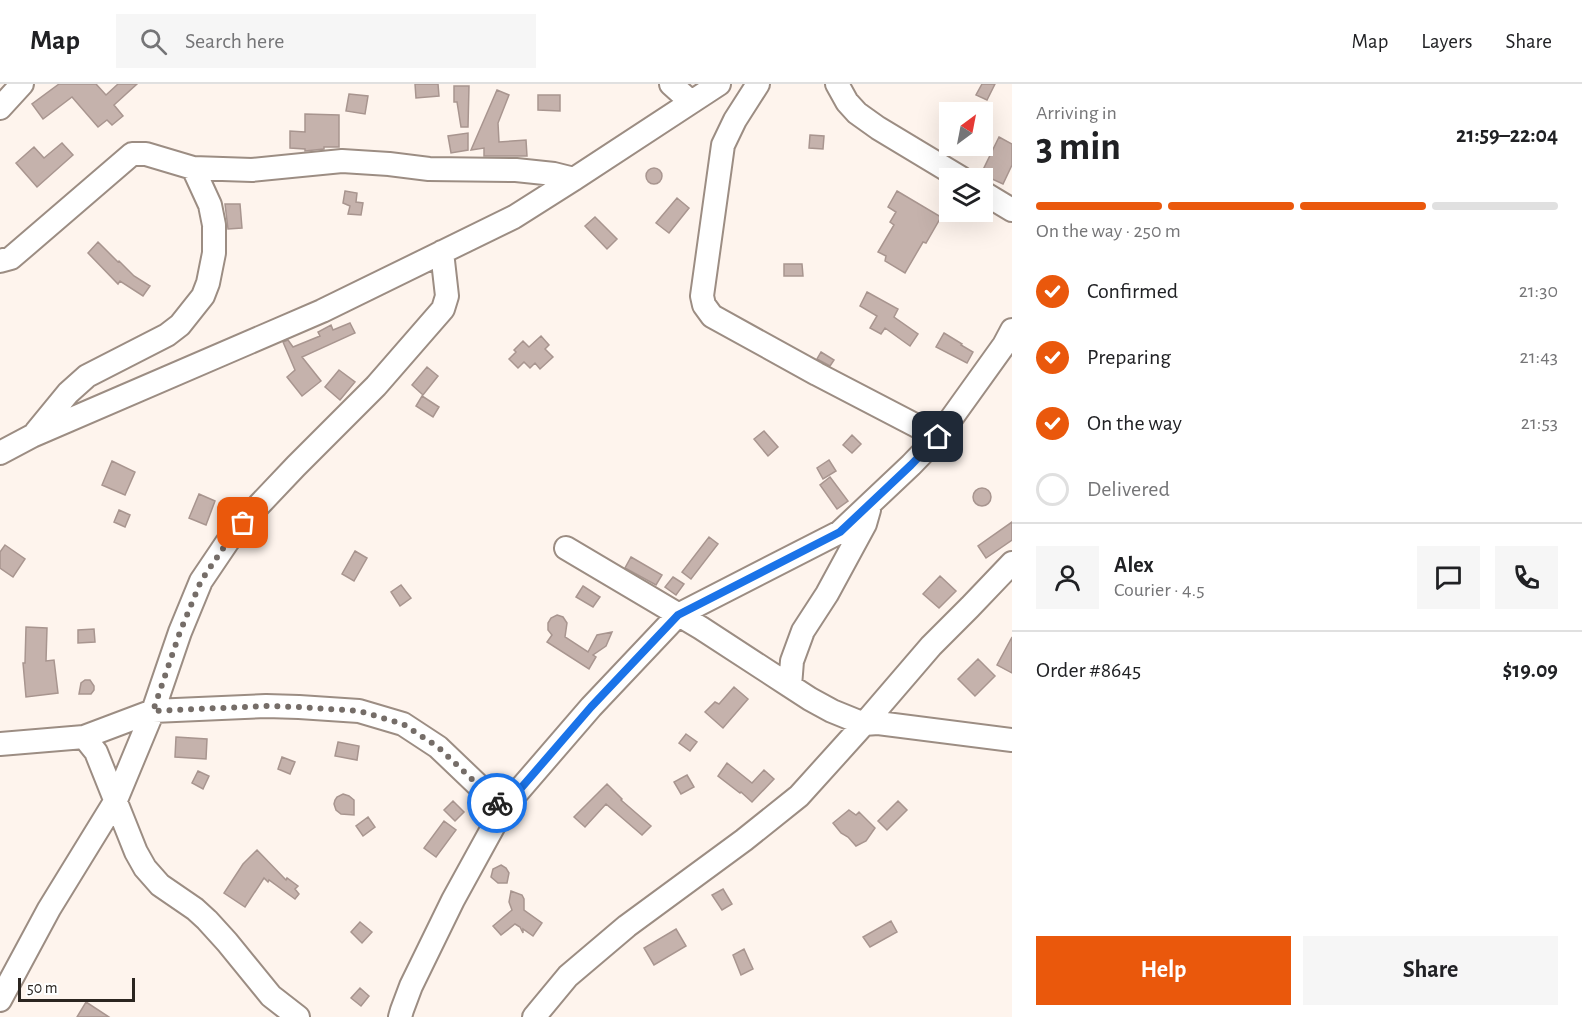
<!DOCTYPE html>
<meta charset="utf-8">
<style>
body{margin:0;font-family:"Alegreya Sans",sans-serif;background:#f6f6f6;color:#202124;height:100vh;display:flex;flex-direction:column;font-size:22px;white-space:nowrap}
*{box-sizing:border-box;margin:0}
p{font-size:20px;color:#757577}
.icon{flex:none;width:33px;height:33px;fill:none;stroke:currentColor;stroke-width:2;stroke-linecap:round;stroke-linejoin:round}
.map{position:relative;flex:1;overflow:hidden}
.details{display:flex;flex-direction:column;background:#fff;width:570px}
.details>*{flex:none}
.needle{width:39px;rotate:32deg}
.buttons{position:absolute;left:939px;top:18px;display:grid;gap:12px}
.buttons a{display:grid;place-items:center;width:54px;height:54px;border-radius:0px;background:#fff;box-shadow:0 6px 24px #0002;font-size:30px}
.scale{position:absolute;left:18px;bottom:15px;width:117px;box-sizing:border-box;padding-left:6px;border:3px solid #2b2520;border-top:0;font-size:16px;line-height:21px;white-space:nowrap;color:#2b2520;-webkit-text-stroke:4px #fff;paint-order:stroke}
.pin{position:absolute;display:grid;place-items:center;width:51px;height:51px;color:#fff;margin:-26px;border-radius:12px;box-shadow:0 3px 9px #0006}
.courier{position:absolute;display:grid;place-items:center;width:60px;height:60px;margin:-30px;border:4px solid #1a73e8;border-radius:50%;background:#fff;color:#222;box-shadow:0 2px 8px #0007}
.overview em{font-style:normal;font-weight:600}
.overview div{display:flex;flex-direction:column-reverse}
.overview{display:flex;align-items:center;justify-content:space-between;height:102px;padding:0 24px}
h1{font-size:39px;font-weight:600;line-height:45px}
.bar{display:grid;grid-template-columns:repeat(4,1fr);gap:9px 6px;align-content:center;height:72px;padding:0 24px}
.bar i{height:8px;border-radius:4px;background:#e0e0e0}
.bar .current{background:#ea580c}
.bar p{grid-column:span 4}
.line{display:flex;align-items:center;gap:15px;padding:0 24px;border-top:2px solid #e0e0e0}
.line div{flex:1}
.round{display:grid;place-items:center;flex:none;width:63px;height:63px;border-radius:0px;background:#f6f6f6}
ol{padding:0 24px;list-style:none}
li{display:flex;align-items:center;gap:18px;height:66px}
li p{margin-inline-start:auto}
li .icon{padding:6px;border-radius:50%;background:#ea580c;color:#fff;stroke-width:4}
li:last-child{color:#757577}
li i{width:33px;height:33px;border:3px solid #e0e0e0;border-radius:50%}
.action{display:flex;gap:12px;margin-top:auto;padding:12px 24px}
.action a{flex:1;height:69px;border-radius:0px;background:#ea580c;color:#fff;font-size:24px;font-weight:600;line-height:69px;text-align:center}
.action a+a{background:#f6f6f6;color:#202124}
header{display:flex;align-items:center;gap:36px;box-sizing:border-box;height:84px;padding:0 30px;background:#fff;border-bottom:2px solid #e0e0e0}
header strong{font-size:28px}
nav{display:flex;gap:33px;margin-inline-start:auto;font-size:21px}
.search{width:420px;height:54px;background:#f6f6f6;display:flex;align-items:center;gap:15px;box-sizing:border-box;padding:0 21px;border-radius:0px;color:#757577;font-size:22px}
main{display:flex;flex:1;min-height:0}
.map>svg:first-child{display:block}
.building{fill:#c5b2ac;stroke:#a8958f;stroke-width:1.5}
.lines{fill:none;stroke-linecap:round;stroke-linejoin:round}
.minor-casing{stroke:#9c8d83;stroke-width:26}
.minor{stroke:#fff;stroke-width:22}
.done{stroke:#756d68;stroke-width:6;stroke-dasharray:0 10.8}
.route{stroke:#1a73e8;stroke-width:8}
</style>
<header>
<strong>Map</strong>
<div class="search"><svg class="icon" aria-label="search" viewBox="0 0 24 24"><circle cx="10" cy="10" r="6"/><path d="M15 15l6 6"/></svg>Search here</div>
<nav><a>Map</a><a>Layers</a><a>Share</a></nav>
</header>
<main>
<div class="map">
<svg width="1012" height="933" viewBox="0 0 1012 933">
<rect width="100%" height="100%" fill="#fef4ed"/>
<path class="building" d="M59,0H96L106,11L118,0H137L114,21L123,32L112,41L107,36L98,43L72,13L43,35L32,20Z
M415,0H438L439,12L416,14Z
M982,0H995L987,16L976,11Z
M454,2H469L468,43H461L457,18H454Z
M497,6L509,11L498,39L499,58L526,56L527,72H484V64L471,66Z
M349,10L368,12L365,30L346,27Z
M538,11H560V27L538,26Z
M305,30L339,31V63H324V65L305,67V65L290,64V47L305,48Z
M468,49V66L451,69L448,52Z
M810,51L824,52L823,65L809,64Z
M999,53L1012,60V81L1003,100L981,90Z
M62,59L73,71L37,103L16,79L34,63L44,74Z
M646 92a8 8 0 1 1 16 0a8 8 0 1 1-16 0Z
M345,107L357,109L356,118L363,119L361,131L348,130L350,122L343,119Z
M897,107L941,133L926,159L923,158L905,189L885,177L886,172L878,168L894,141L890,138L896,128L888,123Z
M677,114L689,124L669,149L656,139Z
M225,120H240L242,144L228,145Z
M595,133L617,155L607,165L585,142Z
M98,158L118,178L119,177L134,192L150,202L143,212L120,197L118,200L88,169Z
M784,180H802L803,192H784Z
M867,208L898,225L894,233L918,250L910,262L885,244L881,250L870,244L877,232L860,222Z
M350,239L355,249L302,273L321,297L302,312L287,293L295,286L283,258L288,256L293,263L320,252L318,248L331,241L333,246Z
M944,249L962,260L961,261L973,268L967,279L936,263Z
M541,252L549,261L545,265L553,273L540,285L535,279L530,284L524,278L518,284L509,275L516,268L514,266L523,257L529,263Z
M821,268L834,276L830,282L817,275Z
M427,283L438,292L423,311L412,301Z
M339,286L355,298L340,316L325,303Z
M422,312L439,323L433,333L416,322Z
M764,347L778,363L768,372L754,355Z
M852,351L861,360L852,369L843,361Z
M829,376L836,387L823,395L817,384Z
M112,377L135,388L125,411L102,401Z
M830,393L848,417L837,425L820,401Z
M973 413a9 9 0 1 1 18 0a9 9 0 1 1-18 0Z
M199,410L215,417L206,441L189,434Z
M119,426L130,431L125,443L114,438Z
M1012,438V456L986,474L978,462Z
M709,453L718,460L691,495L682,488Z
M5,461L25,475L13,493L0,484V468Z
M355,467L367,474L354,497L342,490Z
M631,473L662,491L656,501L625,484Z
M940,492L956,507L939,524L923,510Z
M673,493L684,500L676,511L665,503Z
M401,501L411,514L400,522L391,508Z
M583,502L600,513L593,523L576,513Z
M557,531L563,533L567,539L565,553L588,568L597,551L612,548L606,562L593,571L596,573L589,585L547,558L552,551L548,546V539L551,534Z
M26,543L47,544L46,577L54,576L58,609L26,613L23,579H25Z
M94,545L95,558L78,559V546Z
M1012,553V589L997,581Z
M978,575L995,592L975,612L958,595Z
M85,596H90L94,602V606L91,610H79L81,599Z
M734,603L748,615L723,644L705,628L715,618L719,620Z
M686,650L697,658L690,667L679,659Z
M176,653L207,655L206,675L175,673Z
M338,658L359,662L357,676L335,672Z
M282,673L295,678L290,690L278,685Z
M727,679L752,699L764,686L774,695L752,718L741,708L740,709L718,692Z
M198,687L209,692L203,705L192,699Z
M687,691L694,703L681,710L674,698Z
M607,700L622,715L621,716L651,742L642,751L606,720L585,743L574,733Z
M343,710L349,712L354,716V731L341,730L336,726L334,720L335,716L337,713Z
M453,717L464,728L455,737L444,726Z
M898,717L907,726L887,746L878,737Z
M849,726L856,731L859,728L875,744L866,757L856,762L848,753L841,749L833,739Z
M368,733L375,743L363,752L356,742Z
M444,737L456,746L436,773L424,764Z
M257,766L286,796L287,794L298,802L295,805L299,810L295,815L269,796L268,798L264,794L245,823L224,809L243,780Z
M501,781L506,784L509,789L507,799H498L491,793L493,785Z
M723,805L732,820L722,826L712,811Z
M511,807L522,811L524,815V826L542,839L533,852L523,845V849L520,843L515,840L501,851L493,842L512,826L509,818Z
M891,837L897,848L870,863L863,853Z
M360,838L372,848L362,859L351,848Z
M676,845L686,862L654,881L644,864Z
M744,865L753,885L741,891L733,871Z
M360,904L369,912L361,922L351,914Z
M86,918L109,933H77Z"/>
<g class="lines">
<defs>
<path id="minor" d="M671,0L691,18
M758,0L735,36L723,61L702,212L704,221L712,232L817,290L938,353
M837,0L847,18L857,29L878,44L961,94
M0,24L22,0
M982,108L1012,126
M0,177L11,174L132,70H146L193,84L252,86L342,77L389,80L429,85L516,86L554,90L574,95
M36,348L68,309L87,292L167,251L180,241L203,212L208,199L214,169V141L210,121L193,84
M0,369L32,352L322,227L514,133L574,95L719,0
M869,426L865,440L827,510L803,547L792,577L790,602L810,615L832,627L864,640L878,639L1012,656
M566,464L701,544L790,602
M84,653L96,668L136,768L145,784L160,801L195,825L207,836L227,858L271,912L298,933
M0,660L84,653L153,627L266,622L299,623L359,627L403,640L438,663L503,725
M0,916L49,825L116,716L153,627L180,548L201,497L228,457L259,421L296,382L376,302L443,225L447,212L442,168
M400,933L402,926L411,902L453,816L503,725L591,623L678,531L840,448L911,381L938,353L1004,261L1012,246
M534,933L568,892L627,842L744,756L799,712L864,640L931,562L970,523L1012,479"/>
</defs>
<use href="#minor" class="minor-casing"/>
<use href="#minor" class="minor"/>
</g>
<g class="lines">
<path class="done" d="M243,439L228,457L201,497L180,548L153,627L266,622L299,623L359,627L403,640L438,663L497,719"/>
<path class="route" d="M497,719L503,725L591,623L678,531L840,448L911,381L938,353"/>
</g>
</svg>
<div class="buttons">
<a><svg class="needle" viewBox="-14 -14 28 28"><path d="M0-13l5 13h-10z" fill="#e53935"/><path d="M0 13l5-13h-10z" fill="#757577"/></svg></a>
<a><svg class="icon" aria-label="layers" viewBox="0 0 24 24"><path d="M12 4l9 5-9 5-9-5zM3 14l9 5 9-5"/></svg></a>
</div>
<div class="scale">50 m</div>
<div class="pin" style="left:243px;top:439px;background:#ea580c"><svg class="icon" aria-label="bag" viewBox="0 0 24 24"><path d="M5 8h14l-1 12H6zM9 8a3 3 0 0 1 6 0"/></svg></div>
<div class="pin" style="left:938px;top:353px;background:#1f2937"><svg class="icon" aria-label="home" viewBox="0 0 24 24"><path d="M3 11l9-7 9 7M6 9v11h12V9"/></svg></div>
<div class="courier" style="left:497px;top:719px"><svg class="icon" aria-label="bike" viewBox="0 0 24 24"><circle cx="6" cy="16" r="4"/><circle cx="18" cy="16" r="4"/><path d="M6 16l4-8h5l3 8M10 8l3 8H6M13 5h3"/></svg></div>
</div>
<section class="details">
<div class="overview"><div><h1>3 min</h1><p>Arriving in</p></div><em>21:59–22:04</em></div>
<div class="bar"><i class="current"></i><i class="current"></i><i class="current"></i><i></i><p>On the way · 250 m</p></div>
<ol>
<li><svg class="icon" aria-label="check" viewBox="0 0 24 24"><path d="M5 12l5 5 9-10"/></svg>Confirmed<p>21:30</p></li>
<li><svg class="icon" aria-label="check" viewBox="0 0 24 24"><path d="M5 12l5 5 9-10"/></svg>Preparing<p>21:43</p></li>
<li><svg class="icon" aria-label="check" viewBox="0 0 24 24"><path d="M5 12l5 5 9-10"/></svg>On the way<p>21:53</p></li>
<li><i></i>Delivered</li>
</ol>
<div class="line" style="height:108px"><a class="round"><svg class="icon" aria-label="person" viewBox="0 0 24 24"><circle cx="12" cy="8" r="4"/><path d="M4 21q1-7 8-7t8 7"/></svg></a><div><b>Alex</b><p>Courier · 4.5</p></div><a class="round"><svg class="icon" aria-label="chat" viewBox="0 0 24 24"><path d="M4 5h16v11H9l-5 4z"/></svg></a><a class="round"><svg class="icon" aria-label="phone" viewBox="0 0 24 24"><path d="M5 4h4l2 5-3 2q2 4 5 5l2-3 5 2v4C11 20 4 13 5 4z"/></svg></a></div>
<div class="line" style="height:78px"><div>Order #8645</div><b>$19.09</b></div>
<div class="action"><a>Help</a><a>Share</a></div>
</section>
</main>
